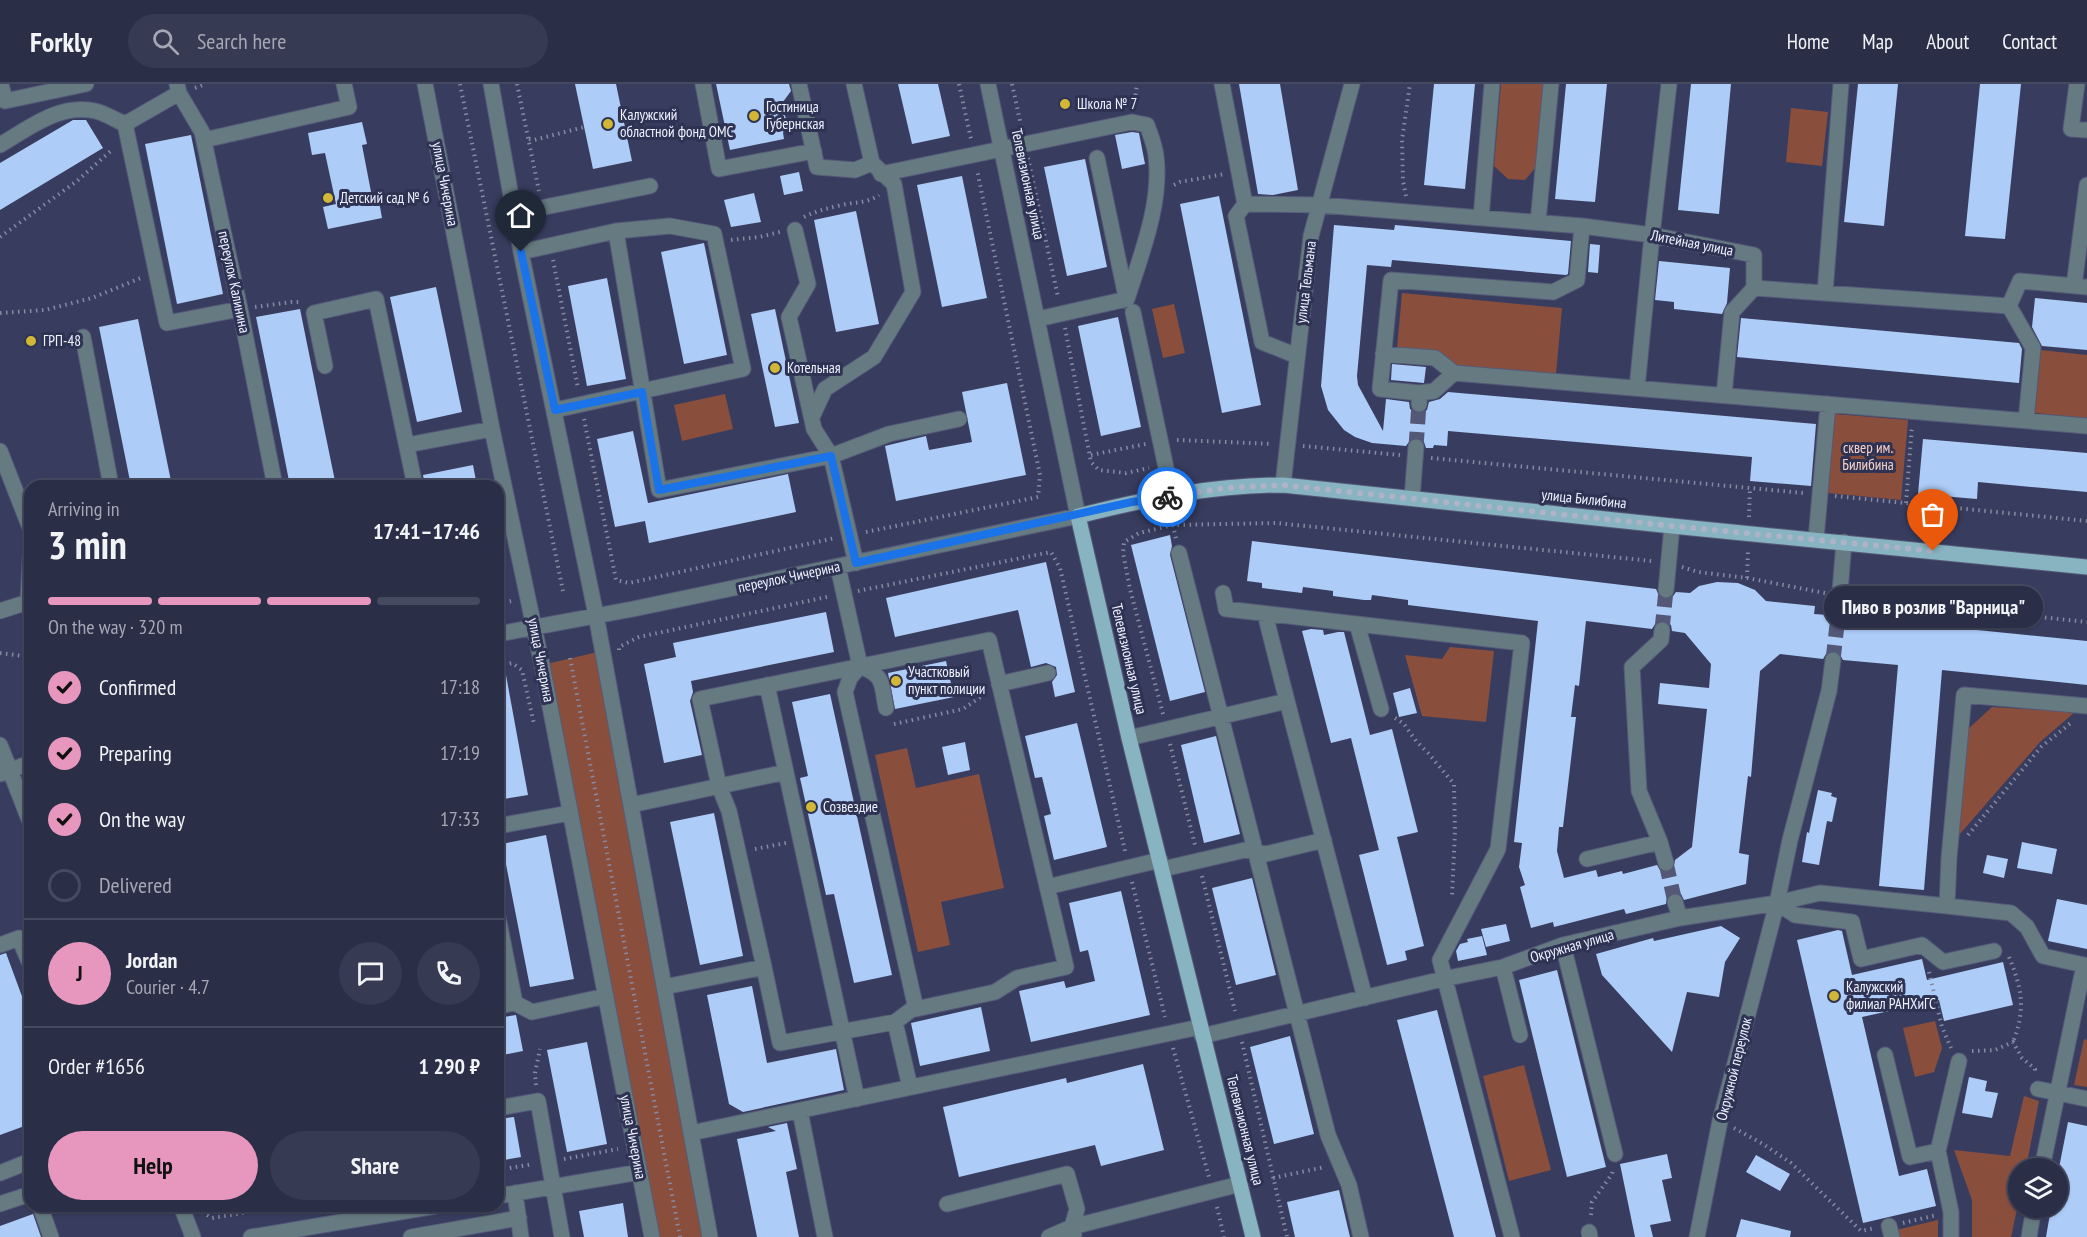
<!DOCTYPE html>
<meta charset="utf-8">
<style>
body{margin:0;font-family:"PT Sans Narrow",sans-serif;background:#363a52;color:#f1f3f6;height:100vh;display:flex;flex-direction:column;font-size:22px;white-space:nowrap}
*{box-sizing:border-box;margin:0}
p{font-size:20px;color:#a5a8b4}
.icon{flex:none;width:33px;height:33px;fill:none;stroke:currentColor;stroke-width:2;stroke-linecap:round;stroke-linejoin:round}
.map{position:relative;flex:1;overflow:hidden}
.details{position:absolute;left:24px;top:396px;width:480px;height:732px;display:flex;flex-direction:column;background:#2a2e47;border-radius:18px;box-shadow:0 2px 4px #0004,0 0 0 2px #464a60}
.details>*{flex:none}
.buttons{position:absolute;left:2008px;top:1074px;display:grid;gap:12px}
.buttons a{display:grid;place-items:center;width:60px;height:60px;border-radius:50%;background:#2a2e47;box-shadow:0 2px 4px #0004,0 0 0 2px #464a60;font-size:30px}
.pin{position:absolute;display:grid;place-items:center;width:51px;height:51px;color:#fff;margin:-62px -26px;border-radius:50% 50% 50% 0;rotate:-45deg;box-shadow:0 0 6px #0007}
.pin .icon{rotate:45deg}
.courier{position:absolute;display:grid;place-items:center;width:60px;height:60px;margin:-30px;border:4px solid #1a73e8;border-radius:50%;background:#fff;color:#222;box-shadow:0 2px 8px #0007}
.bubble{position:absolute;height:42px;border-radius:21px;background:#2a2e47;box-shadow:0 2px 4px #0004,0 0 0 2px #464a60;font-size:20px;font-weight:700;line-height:42px;text-align:center}
.head em{font-style:normal;font-weight:700}
.head div{display:flex;flex-direction:column-reverse}
.head{display:flex;align-items:center;justify-content:space-between;height:102px;padding:0 24px}
h1{font-size:39px;font-weight:700;line-height:45px}
.bar{display:grid;grid-template-columns:repeat(4,1fr);gap:9px 6px;align-content:center;height:72px;padding:0 24px}
.bar i{height:8px;border-radius:4px;background:#464a60}
.bar .selected{background:#e797bd}
.bar p{grid-column:span 4}
.line{display:flex;align-items:center;gap:15px;padding:0 24px;border-top:2px solid #464a60}
.line div{flex:1}
.round{display:grid;place-items:center;flex:none;width:63px;height:63px;border-radius:32px;background:#363a52}
ol{padding:0 24px;list-style:none}
li{display:flex;align-items:center;gap:18px;height:66px}
li p{margin-inline-start:auto}
li .icon{padding:6px;border-radius:50%;background:#e797bd;color:#111;stroke-width:4}
li:last-child{color:#a5a8b4}
li i{width:33px;height:33px;border:3px solid #464a60;border-radius:50%}
.primary-button{display:flex;gap:12px;margin-top:auto;padding:12px 24px}
.primary-button a{flex:1;height:69px;border-radius:36px;background:#e797bd;color:#111;font-size:24px;font-weight:700;line-height:69px;text-align:center}
.primary-button a+a{background:#363a52;color:#f1f3f6}
header{display:flex;align-items:center;gap:36px;box-sizing:border-box;height:84px;padding:0 30px;background:#2a2e47;border-bottom:2px solid #464a60}
header strong{font-size:28px}
nav{display:flex;gap:33px;margin-inline-start:auto;font-size:21px}
.search{width:420px;height:54px;background:#363a52;display:flex;align-items:center;gap:15px;box-sizing:border-box;padding:0 21px;border-radius:33px;color:#a5a8b4;font-size:22px}
.map>svg:first-child{display:block}
.green{fill:#8a4e3d}
.building{fill:#adccf7;fill-rule:evenodd}
.lines{fill:none;stroke-linecap:round;stroke-linejoin:round}
.minor-tunnel{stroke:#535877;stroke-width:15;stroke-dasharray:15 8;stroke-linecap:butt}
.minor-casing{stroke:#555a79;stroke-width:17}
.major-casing{stroke:#555a79;stroke-width:17}
.path{stroke:#868aa3;stroke-width:4;stroke-dasharray:1.5 4.5;stroke-linecap:butt}
.minor{stroke:#667b81;stroke-width:15}
.major{stroke:#88b3c0;stroke-width:15}
.done{stroke:#afb3c7;stroke-width:6;stroke-dasharray:0 10.8}
.route{stroke:#1a73e8;stroke-width:8}
.poi-dot{fill:#d2b736;stroke:#2e3354;stroke-width:2}
.labels{text-anchor:middle;stroke-width:6;stroke-linejoin:round;paint-order:stroke}
.poi-label{font-size:15px;fill:#eff2ff;stroke:#2e3354;text-anchor:start}
.street-label{font-size:15px;fill:#eff2ff;stroke:#2e3354}
.park-label{font-size:15px;fill:#f8d1c6;stroke:#2e3354}
</style>
<header>
<strong>Forkly</strong>
<div class="search"><svg class="icon" aria-label="search" viewBox="0 0 24 24"><circle cx="10" cy="10" r="6"/><path d="M15 15l6 6"/></svg>Search here</div>
<nav><a>Home</a><a>Map</a><a>About</a><a>Contact</a></nav>
</header>
<div class="map">
<svg width="2087" height="1153" viewBox="0 0 2087 1153">
<rect width="100%" height="100%" fill="#383d5f"/>
<path class="green" d="M1501,0H1544L1536,83L1525,96L1508,95L1494,82Z
M1791,24L1828,28L1822,82L1786,78Z
M1402,209L1562,224L1556,290L1396,276Z
M1174,220L1185,269L1163,274L1152,225Z
M2041,266L2087,271V334L2035,329Z
M725,310L733,345L682,357L674,321Z
M1835,330L1908,336L1901,416L1828,409Z
M1450,563L1494,567L1486,638L1422,632L1405,571L1442,575Z
M602,567L711,1153H650L542,581Z
M1992,623L2075,628L2040,658L1959,751L1968,645Z
M907,664L916,704L979,690L1004,804L941,818L950,861L918,868L875,671Z
M1935,937L1942,964L1934,988L1915,993L1903,944Z
M2084,955L2087,956V1003L2074,1001Z
M1524,981L1551,1086L1509,1097L1483,992Z
M2024,1012L2039,1017L2026,1084H2019V1116L2011,1153H1972V1116L1954,1066L2010,1072Z
M1938,1136V1153H1897L1896,1146Z"/>
<path class="building" d="M575,0H616L632,77L593,85Z
M716,0H789L791,7L780,22L786,34L787,39L783,49L784,55L730,66Z
M898,0H938L950,52L912,60Z
M1239,0H1280L1298,106L1273,111L1258,110Z
M1434,0H1475L1465,105L1424,101Z
M1566,0H1607L1595,118L1555,115Z
M1691,0H1731L1719,130L1678,126Z
M1858,0H1898L1884,142L1844,138Z
M1980,0H2021L2005,155L1965,152Z
M73,36H86L103,64L0,126V79Z
M362,38L367,60L362,61L372,113L378,112L382,134L328,145L323,123L336,120L325,69L312,71L308,49Z
M1132,48L1139,49L1145,80L1122,85L1115,51Z
M191,51L223,210L177,220L145,60Z
M1085,75L1107,183L1067,192L1044,83Z
M799,88L803,107L784,111L780,92Z
M962,92L987,214L942,223L917,101Z
M754,109L761,138L731,143L724,116Z
M1219,112L1261,321L1222,329L1180,120Z
M856,127L879,240L836,248L814,136Z
M1334,141L1394,146L1395,141L1571,157L1568,190L1566,191L1392,176L1391,183L1367,181L1357,292L1358,301L1383,347L1386,315L1409,318L1410,325L1419,330L1427,326L1429,318L1440,315L1448,308L1816,340L1811,402L1750,397L1752,373L1448,347L1447,362L1434,361L1433,364H1426L1424,358L1417,353L1411,355L1406,362L1372,359L1355,353L1344,346L1328,326L1321,302Z
M704,159L727,271L684,280L661,168Z
M1590,160L1600,161L1598,189L1588,188Z
M1659,177L1730,184L1727,219L1722,230L1674,225V218L1655,216Z
M607,194L626,295L587,302L568,202Z
M436,203L462,328L417,338L390,213Z
M2035,214L2087,219V266L2042,262L2032,243Z
M300,225L319,319L336,402H290L275,326L256,233Z
M775,225L799,339L775,343L751,230Z
M1118,233L1141,343L1101,352L1078,242Z
M1741,234L2019,259L2022,265L2019,299L1737,273Z
M138,235L172,402H131L99,243Z
M1392,280L1426,283L1424,299L1391,296Z
M1007,299L1026,391L896,417L885,362L926,352L929,366L972,358L962,308Z
M633,347L648,419L788,390L796,428L649,459L645,437L615,443L597,355Z
M1923,355L2087,369V408L1978,398L1977,415L1918,410Z
M473,381L477,402H425L423,391Z
M1170,451L1172,462L1170,471L1205,608L1170,617L1131,461Z
M1252,457L1656,505L1660,514L1666,516L1671,515L1676,508L1690,509L1699,502L1717,498L1738,499L1755,506L1766,517L1815,522L1814,530L1828,531L1830,537L1837,542L1843,540L1848,533L2087,557V601L1942,586L1924,806L1879,802L1898,581L1843,576L1839,569L1834,566L1826,570L1823,575L1780,570L1760,587L1751,693L1748,692L1739,769L1749,771L1746,800L1684,816L1681,810L1673,809L1667,812L1666,820L1626,830L1624,825L1554,843L1553,838L1531,844L1520,803L1525,801L1519,783L1522,759L1514,758L1538,537L1408,521V516L1372,511L1371,516H1364L1333,512V507L1303,503L1302,509L1262,504V499L1247,497ZM1664,536L1671,541L1672,547L1685,549L1711,580L1709,604L1660,599L1658,620L1707,625L1692,763L1675,776L1673,785L1668,788L1660,786L1657,781L1623,790L1622,787L1598,793L1596,786L1564,794L1557,767L1559,743H1563L1576,633H1571L1575,601L1579,602L1586,537L1652,545L1657,537Z
M1046,478L1075,608L1055,613L1052,598L1057,591L1056,583L1046,579L1031,583L1018,526L895,553L886,514Z
M826,528L834,568L691,597L693,608L690,617L702,671L664,679L644,580L676,573L673,559Z
M1311,545L1323,546L1324,551L1338,548H1344L1370,651L1392,645L1418,748L1397,753L1424,862L1405,867L1407,876L1387,881L1359,771L1379,766L1351,654L1331,659L1302,547Z
M946,577L954,613L895,625L888,589Z
M506,591L528,711L498,716V592Z
M1410,604L1417,629L1399,633L1393,609Z
M830,610L892,891L854,899L834,810L826,811L800,694L808,692L792,618Z
M1077,639L1107,763L1054,776L1044,732L1051,730L1042,693L1035,694L1025,652Z
M1216,652L1240,750L1204,759L1181,661Z
M965,658L970,686L948,691L942,663Z
M1818,706L1832,709L1831,712L1837,714L1832,738L1827,737L1819,781L1802,778L1807,748L1809,749Z
M714,729L743,872L700,881L670,738Z
M546,751L574,895L530,903L502,760Z
M2022,758L2057,765L2052,790L2017,784Z
M1987,771L2008,775L2004,794L1983,789Z
M1252,794L1276,891L1236,901L1212,804Z
M1121,807L1150,931L1031,958L1019,907L1064,897L1066,904L1095,897L1088,866L1080,868L1069,819Z
M2057,815L2087,821V865L2048,857Z
M1506,840L1510,857L1486,863L1481,845Z
M1721,842L1740,854L1725,878L1719,913L1687,908L1672,968L1602,891L1596,870L1653,854L1654,857Z
M1838,846L1842,847L1852,891L1922,875L1927,896L2003,878L2013,921L1944,937L1939,916L1862,933L1899,1092L1927,1085L1936,1122L1863,1139L1797,856Z
M1482,852L1487,871L1458,877L1456,867L1460,860L1468,858L1467,855Z
M6,869L30,934V1040L0,1051V871Z
M1557,886L1606,1083L1567,1093L1519,896Z
M752,902L767,979L836,965L844,1006L743,1028L729,1020L707,911Z
M981,923L990,967L920,982L911,939Z
M1437,926L1496,1153H1454L1397,936Z
M516,931L523,967L498,972V934Z
M1290,952L1314,1050L1274,1060L1250,963Z
M587,958L607,1060L567,1068L547,966Z
M1143,980L1164,1066L1101,1082L1095,1061L959,1093L943,1023L1066,994L1067,999Z
M1969,993L1987,997L1985,1007L1998,1009L1992,1034L1962,1029Z
M514,1033L521,1073L498,1077V1035Z
M2068,1038L2087,1042V1153H2046L2051,1124H2058V1089Z
M787,1039L797,1085L786,1088L799,1153H757L737,1055L776,1047L768,1043Z
M1667,1070L1672,1094L1662,1096L1671,1137L1650,1141L1653,1153H1635L1620,1080Z
M1756,1071L1790,1090L1780,1107L1746,1088Z
M1339,1106L1350,1153H1295L1287,1118Z
M623,1119L628,1153H584L579,1127Z
M33,1130L41,1153H0V1142Z
M1741,1135L1791,1147L1790,1153H1736Z"/>
<g class="lines">
<path class="minor-tunnel" d="M1416,363L1419,320
M1662,546L1666,506
M1833,576L1838,532
M1666,779L1675,818"/>
<defs>
<path id="minor" d="M1,0L5,17L86,0
M177,0L179,9L202,48L240,225L275,402
M425,0L492,345L542,581L652,1153
M491,0L521,168L596,531L710,1153
M703,0L719,85L814,67
M799,0L817,83L855,86L872,79
M1222,0L1245,120L1320,121L1582,142L1652,151L1754,171V204L2009,222L2020,197L2087,203
M2077,0L2071,45L2087,46
M125,40L179,9
M204,56L349,23L344,0
M0,61C29,44 60,19 95,27C105,29 115,36 125,40L167,239L240,225
M1097,74L1126,213
M881,90L1132,38L1147,41C1150,50 1155,61 1156,72C1162,119 1141,171 1127,215
M1245,120L1236,132L1262,258L1297,272
M515,129L650,102
M1481,134L1492,0
M1538,138L1551,0
M795,146L808,200L789,233L814,345L831,372L889,350L959,335
M616,147L659,406L831,372L856,479
M521,168L616,147L670,142L714,150L743,285L555,326
M2074,202L2087,101
M1825,209L1841,0
M2009,222L2033,264L2026,337
M1133,228L1172,412
M1038,235L1127,215
M83,253L111,402
M1383,270L1435,274L1454,289
M325,282L314,229L376,215L415,402
M1637,304L1652,151L1669,0
M1420,309L1434,307L1454,289L2087,342
M1724,311L1732,228L1754,204
M1419,320L1420,309L1380,305L1391,196L1553,208L1577,196L1582,142
M812,333L825,305L874,273L913,208L894,100L872,79L854,0
M407,361L492,345
M0,367L30,444
M1283,401L1311,152L1352,0
M1412,414L1416,363
M1816,455L1828,320
M1179,469L1328,1051L1349,1101L1361,1153
M838,483L860,582L850,594L845,608L916,925
M1666,506L1672,442
M1223,509L1226,525L1522,559L1498,765L1440,876L1512,1153
M0,527L28,518L30,475
M1838,532L1844,458
M1357,540L1381,625
M498,550L633,525L1078,432L988,0
M860,582C885,592 881,599 886,624
M999,600L1048,589
M767,601L857,1015
M1287,617L1365,914
M1129,654L1287,617L1265,530
M0,661L30,738
M0,690L30,679
M631,721L786,688
M498,742L570,729
M1660,758L1666,779
M1587,775L1660,758L1639,707L1632,583L1661,556L1662,546
M1163,785L1245,766L1266,770L1324,756
M1047,803L1160,776
M1675,818L1680,834
M1777,819L1795,831L1852,838L1861,875L1922,861L1943,878L1994,867
M498,833L515,919L532,928L606,912
M0,861L19,854L30,880
M1563,861L1615,1070
M764,883L780,959L895,938
M1503,883L1520,951
M664,903L764,883L729,727L719,702L700,615L989,556L1066,883L1017,894L995,908L911,926L895,938L910,1003
M498,922L515,919
M1202,952L1443,895L1503,883L1563,861L1680,834L1777,819L1820,809L1947,822
M1885,971L1910,1073L1938,1067L1951,1128V1153
M2038,1005L2087,1015
M498,1024L538,1017L562,1153
M800,1027L825,1153
M691,1049L1200,943
M1938,1067L1959,977
M2042,1084L2084,881L2043,872L2027,843L2011,829L1947,822L1949,774L1964,611L2087,622
M0,1089L30,1077
M515,1109L521,1153
M498,1112L640,1088
M0,1120L30,1110
M947,1120L1067,1090L1077,1125L1072,1143L1074,1150
M40,1122L51,1153
M181,1122L193,1153
M1889,1142L1892,1153
M1589,1148L1590,1153
M251,1153L436,1122
M411,1153L519,1134
M1049,1153L1072,1143L1240,1100
M1697,1153L1720,1037L1777,819L1790,756L1829,607L1833,576
M2029,1153L2034,1124"/>
<path id="major" d="M1253,1153L1129,654L1078,432C1145,415 1214,401 1283,401L1672,442L2087,483"/>
</defs>
<use href="#minor" class="minor-casing"/>
<use href="#major" class="major-casing"/>
<path class="path" d="M460,0L563,507
M517,0L539,107
M959,0L971,55
M1012,0L1022,46
M195,4L206,0
M1134,23L1137,0
M529,55L534,56L584,43
M1028,74L1058,213
M1174,101L1180,98L1225,90
M1406,112L1403,97L1402,56L1410,0
M804,133C816,127 828,124 842,121C855,118 868,119 879,111
M0,153L77,97L113,65
M731,156L759,153L780,148
M553,176L578,304
M255,223L292,218H301
M0,229L45,226L92,214L141,194
M1065,244L1091,378L1099,386L1126,389L1149,384
M584,335L616,496L629,499L835,454
M1177,356L1272,360
M1303,362L1400,371
M1091,371L1146,360
M1431,374L1803,409
M1835,412L2087,437
M1906,419L1912,342
M1749,433L1750,404
M1173,441L1176,455
M866,448L1038,413L1040,391L977,86
M1682,483L1698,488L1747,494L1825,509
M1747,494L1748,465
M498,496L509,493
M858,507L1051,468L1060,484L1125,767
M1854,513L2087,538
M498,520L511,517
M619,566V563L639,553L827,513
M0,569L30,573
M570,574L680,1153
M498,582L512,579L522,586L534,640
M1163,630L1130,505L1123,469L1124,458L1139,449L1173,441L1276,439L1652,477
M1395,634L1404,640L1416,657L1428,669L1454,700L1455,747L1452,813
M894,640L963,625L985,610
M1170,660L1195,761
M1968,751L2041,663L2072,638
M755,765L786,759
M1202,792L1235,927
M1132,798L1165,933
M2009,873C2022,905 2026,925 2013,958
M1929,888L1942,943L1951,964
M1242,958L1287,1153
M1173,964L1209,1093
M1972,967L1995,966L2013,958L2022,974L2035,985V989
M536,1001L535,989L540,965
M1734,1044L1763,1060L1791,1079L1861,1147L1875,1144
M564,1075L618,1065
M498,1086L533,1080
M1273,1094L1325,1083
M1217,1123L1224,1153
M202,1128L212,1134L285,1122
M1591,1131L1592,1118L1612,1090L1613,1086
M1903,1139L1937,1131"/>
<use href="#minor" class="minor"/>
<use href="#major" class="major"/>
</g>
<g class="lines">
<path class="done" d="M1167,413L1225,404L1282,401L1672,442L1933,467"/>
<path class="route" d="M521,168L555,326L642,308L659,406L831,372L856,479L1132,418L1167,413"/>
</g>
<g class="poi-dot">
<circle cx="1065" cy="20" r="6"/>
<circle cx="754" cy="32" r="6"/>
<circle cx="608" cy="40" r="6"/>
<circle cx="328" cy="114" r="6"/>
<circle cx="31" cy="257" r="6"/>
<circle cx="775" cy="284" r="6"/>
<circle cx="896" cy="597" r="6"/>
<circle cx="811" cy="723" r="6"/>
<circle cx="1834" cy="912" r="6"/>
</g>
<g class="labels">
<g class="poi-label">
<text x="1077" y="25">Школа № 7</text>
<text x="766" y="28">Гостиница<tspan x="766" dy="17">Губернская</tspan></text>
<text x="620" y="36">Калужский<tspan x="620" dy="17">областной фонд ОМС</tspan></text>
<text x="340" y="119">Детский сад № 6</text>
<text x="43" y="262">ГРП-48</text>
<text x="787" y="289">Котельная</text>
<text x="908" y="593">Участковый<tspan x="908" dy="17">пункт полиции</tspan></text>
<text x="823" y="728">Созвездие</text>
<text x="1846" y="908">Калужский<tspan x="1846" dy="17">филиал РАНХиГС</tspan></text>
</g>
<g class="street-label">
<text transform="translate(445 100) rotate(79)" y="5">улица Чичерина</text>
<text transform="translate(1028 100) rotate(78)" y="5">Телевизионная улица</text>
<text transform="translate(1692 159) rotate(11)" y="5">Литейная улица</text>
<text transform="translate(234 198) rotate(78)" y="5">переулок Калинина</text>
<text transform="translate(1306 198) rotate(-83)" y="5">улица Тельмана</text>
<text transform="translate(1584 415) rotate(6)" y="5">улица Билибина</text>
<text transform="translate(789 493) rotate(-12)" y="5">переулок Чичерина</text>
<text transform="translate(1129 575) rotate(77)" y="5">Телевизионная улица</text>
<text transform="translate(541 576) rotate(79)" y="5">улица Чичерина</text>
<text transform="translate(1572 862) rotate(-16)" y="5">Окружная улица</text>
<text transform="translate(1734 985) rotate(-76)" y="5">Окружной переулок</text>
<text transform="translate(1245 1046) rotate(76)" y="5">Телевизионная улица</text>
<text transform="translate(633 1053) rotate(79)" y="5">улица Чичерина</text>
</g>
<g class="park-label">
<text x="1868" y="369">сквер им.<tspan x="1868" dy="17">Билибина</tspan></text>
</g>
</g>
</svg>
<div class="buttons">
<a><svg class="icon" aria-label="layers" viewBox="0 0 24 24"><path d="M12 4l9 5-9 5-9-5zM3 14l9 5 9-5"/></svg></a>
</div>
<div class="pin" style="left:1933px;top:467px;background:#ea580c"><svg class="icon" aria-label="bag" viewBox="0 0 24 24"><path d="M5 8h14l-1 12H6zM9 8a3 3 0 0 1 6 0"/></svg></div>
<div class="pin" style="left:521px;top:168px;background:#1f2937"><svg class="icon" aria-label="home" viewBox="0 0 24 24"><path d="M3 11l9-7 9 7M6 9v11h12V9"/></svg></div>
<div class="courier" style="left:1167px;top:413px"><svg class="icon" aria-label="bike" viewBox="0 0 24 24"><circle cx="6" cy="16" r="4"/><circle cx="18" cy="16" r="4"/><path d="M6 16l4-8h5l3 8M10 8l3 8H6M13 5h3"/></svg></div>
<div class="bubble" style="left:1824px;top:502px;width:219px">Пиво в розлив &quot;Варница&quot;</div>
<section class="details">
<div class="head"><div><h1>3 min</h1><p>Arriving in</p></div><em>17:41–17:46</em></div>
<div class="bar"><i class="selected"></i><i class="selected"></i><i class="selected"></i><i></i><p>On the way · 320 m</p></div>
<ol>
<li><svg class="icon" aria-label="check" viewBox="0 0 24 24"><path d="M5 12l5 5 9-10"/></svg>Confirmed<p>17:18</p></li>
<li><svg class="icon" aria-label="check" viewBox="0 0 24 24"><path d="M5 12l5 5 9-10"/></svg>Preparing<p>17:19</p></li>
<li><svg class="icon" aria-label="check" viewBox="0 0 24 24"><path d="M5 12l5 5 9-10"/></svg>On the way<p>17:33</p></li>
<li><i></i>Delivered</li>
</ol>
<div class="line" style="height:108px"><b class="round" style="background:#e797bd;color:#111">J</b><div><b>Jordan</b><p>Courier · 4.7</p></div><a class="round"><svg class="icon" aria-label="chat" viewBox="0 0 24 24"><path d="M4 5h16v11H9l-5 4z"/></svg></a><a class="round"><svg class="icon" aria-label="phone" viewBox="0 0 24 24"><path d="M5 4h4l2 5-3 2q2 4 5 5l2-3 5 2v4C11 20 4 13 5 4z"/></svg></a></div>
<div class="line" style="height:78px"><div>Order #1656</div><b>1 290 ₽</b></div>
<div class="primary-button"><a>Help</a><a>Share</a></div>
</section>
</div>
